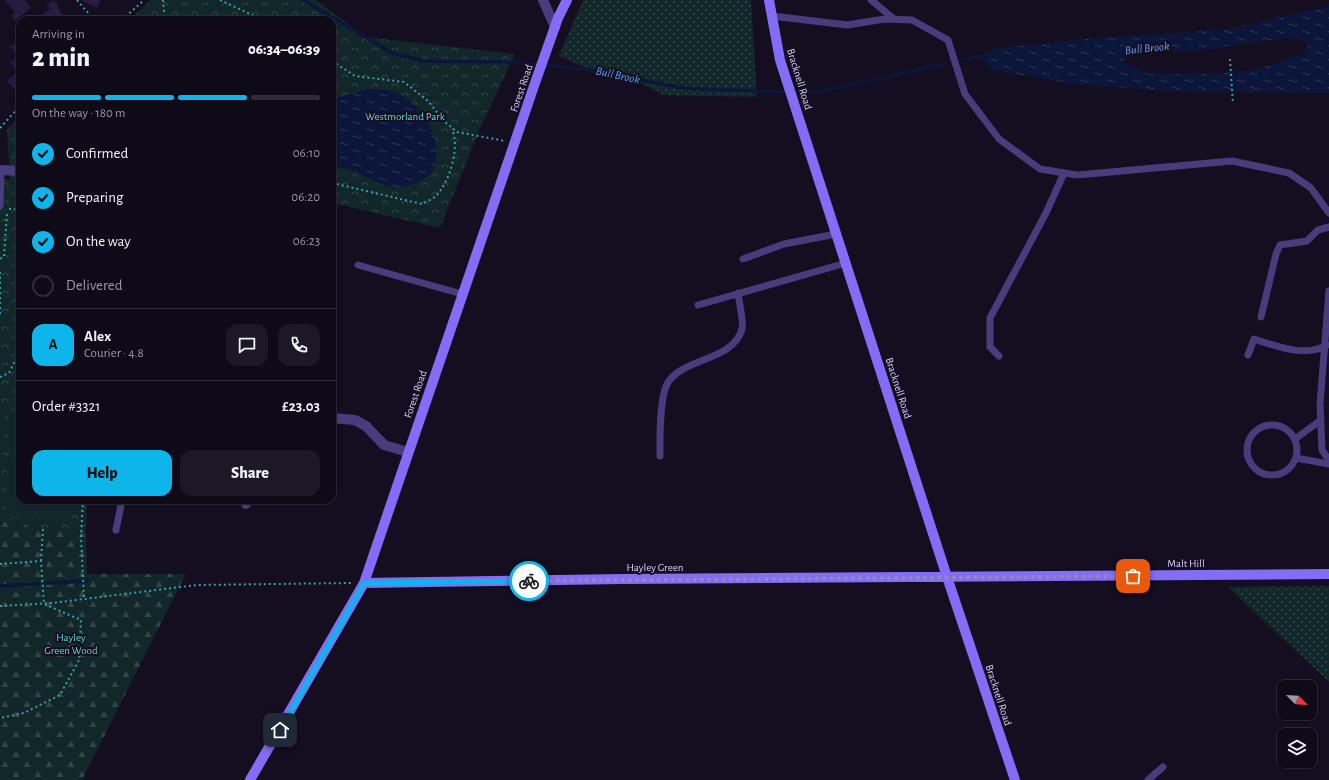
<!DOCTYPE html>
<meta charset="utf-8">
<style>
body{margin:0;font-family:"Alegreya Sans",sans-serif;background:#1d1825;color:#f1f3f6;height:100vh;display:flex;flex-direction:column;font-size:15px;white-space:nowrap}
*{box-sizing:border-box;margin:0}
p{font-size:13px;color:#9b9aa2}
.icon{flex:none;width:22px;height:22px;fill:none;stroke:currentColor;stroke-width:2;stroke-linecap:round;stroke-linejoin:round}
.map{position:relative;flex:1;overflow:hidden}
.sheet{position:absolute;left:16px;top:16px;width:320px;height:488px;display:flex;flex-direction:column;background:#0f0a18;border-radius:12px;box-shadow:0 1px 3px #0004,0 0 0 1px #2f2b37}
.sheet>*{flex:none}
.needle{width:26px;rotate:114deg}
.controls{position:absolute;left:1277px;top:680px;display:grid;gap:8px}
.controls a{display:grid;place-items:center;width:40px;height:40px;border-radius:8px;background:#0f0a18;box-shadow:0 1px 3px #0004,0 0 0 1px #2f2b37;font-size:20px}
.pin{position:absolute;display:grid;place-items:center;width:34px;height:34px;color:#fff;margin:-17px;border-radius:8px;box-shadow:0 2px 6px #0006}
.courier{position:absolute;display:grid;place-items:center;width:40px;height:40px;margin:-20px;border:3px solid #0eb5eb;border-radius:50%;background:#fff;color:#222;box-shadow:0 1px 5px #0007}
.headline em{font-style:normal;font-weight:800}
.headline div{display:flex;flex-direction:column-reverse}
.headline{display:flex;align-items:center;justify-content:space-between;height:68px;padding:0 16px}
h1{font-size:26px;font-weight:800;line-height:30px}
.bar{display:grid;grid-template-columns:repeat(4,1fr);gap:6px 4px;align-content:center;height:48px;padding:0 16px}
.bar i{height:5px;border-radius:3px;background:#2f2b37}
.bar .on{background:#0eb5eb}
.bar p{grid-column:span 4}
.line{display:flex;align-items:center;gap:10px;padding:0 16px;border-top:1px solid #2f2b37}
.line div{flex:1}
.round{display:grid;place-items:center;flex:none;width:42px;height:42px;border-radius:12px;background:#1d1825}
ol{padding:0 16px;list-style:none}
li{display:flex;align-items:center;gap:12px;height:44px}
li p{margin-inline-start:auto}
li .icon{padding:4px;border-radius:50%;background:#0eb5eb;color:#111;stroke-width:4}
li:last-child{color:#9b9aa2}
li i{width:22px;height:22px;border:2px solid #2f2b37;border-radius:50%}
.cta{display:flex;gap:8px;margin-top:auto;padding:8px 16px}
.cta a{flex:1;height:46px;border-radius:12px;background:#0eb5eb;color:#111;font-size:16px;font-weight:800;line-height:46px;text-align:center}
.cta a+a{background:#1d1825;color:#f1f3f6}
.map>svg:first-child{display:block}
.grass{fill:url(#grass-dots)}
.forest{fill:url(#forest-firs)}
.park{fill:url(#park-crowns)}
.pitch{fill:#12272a}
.water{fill:url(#water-ripples);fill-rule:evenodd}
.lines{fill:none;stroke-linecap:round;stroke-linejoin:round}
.stream{stroke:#0c163b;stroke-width:3.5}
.building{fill:#281b40}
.path{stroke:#35a1ab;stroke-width:2;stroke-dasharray:2 3;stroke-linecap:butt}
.lane{stroke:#483c7c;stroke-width:7}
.street{stroke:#483c7c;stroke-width:10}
.secondary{stroke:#846df6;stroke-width:10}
.done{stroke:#958caf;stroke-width:4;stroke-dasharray:0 7.2}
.route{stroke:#0eb5eb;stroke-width:5}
.labels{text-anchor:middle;stroke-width:4;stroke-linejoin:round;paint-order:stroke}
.street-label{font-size:11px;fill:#dbd0fc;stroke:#140e20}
.park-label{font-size:11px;fill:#61d8cb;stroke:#140e20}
.water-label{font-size:12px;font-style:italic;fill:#649ef6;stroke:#140e20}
</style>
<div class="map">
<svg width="1329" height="780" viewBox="0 0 1329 780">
<defs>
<pattern id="grass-dots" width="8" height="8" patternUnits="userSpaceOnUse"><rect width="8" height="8" fill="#12272a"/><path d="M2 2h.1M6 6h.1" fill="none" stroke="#34454a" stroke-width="1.8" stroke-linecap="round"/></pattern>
<pattern id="forest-firs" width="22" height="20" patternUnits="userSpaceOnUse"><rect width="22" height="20" fill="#12272a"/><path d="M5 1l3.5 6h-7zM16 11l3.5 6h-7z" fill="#34454a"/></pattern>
<pattern id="park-crowns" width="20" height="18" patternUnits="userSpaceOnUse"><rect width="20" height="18" fill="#12272a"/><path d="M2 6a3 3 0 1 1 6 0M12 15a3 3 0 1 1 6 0" fill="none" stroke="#34454a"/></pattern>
<pattern id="water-ripples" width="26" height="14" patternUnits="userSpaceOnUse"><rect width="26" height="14" fill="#0c163b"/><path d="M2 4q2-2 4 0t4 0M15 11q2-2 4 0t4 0" fill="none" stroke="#2f3758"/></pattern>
</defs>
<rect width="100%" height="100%" fill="#140e20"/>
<path class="grass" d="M583,0H751L757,97L663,95L626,75L591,70L559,56Z
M1329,586V682L1228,587Z"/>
<path class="forest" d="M0,521L43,529L86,531L87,574H186L82,780H0Z"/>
<path class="park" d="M151,0H316L365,37L515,54L481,126L440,228L332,203V20H129Z
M20,115V500H87L86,531L43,529L0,521V179H10L7,130Z"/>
<path class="pitch" d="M0,416L5,417L0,498Z
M11,416L20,417V500H72L71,520L5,516Z"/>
<path class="water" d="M1329,6V93L1184,92L1082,85L991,70L981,56L995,48L1085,39L1229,29ZM1294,38L1309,43L1304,54L1254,70L1208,74H1150L1121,62L1144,49L1192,52L1263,41Z
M368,89C377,90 391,89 399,94C437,114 461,182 399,187C379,188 366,173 347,169C343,168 337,169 332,168V99Z"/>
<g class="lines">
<path class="stream" d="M303,0L394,54L424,61L514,62L590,70L682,88L811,93L945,64
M965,59L985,56
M46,583L87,581
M0,586L38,584"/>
</g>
<path class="building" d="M6,0H25L31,8L15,20L11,15L15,12L5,1Z
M53,0L59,5L57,6L63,15L57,20H44L40,16L50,9L47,5Z
M81,0H101L97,8Z
M18,41L20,53L17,55L10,47Z
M20,55V86L16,90L7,81L18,72L10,63Z"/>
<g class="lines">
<path class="path" d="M77,0L94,20
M163,0L165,20
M220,0L263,20
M122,20L144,0
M1230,59L1233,104
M332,61L355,76L404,82L428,101L445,122L457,132L505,141
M0,128L20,106
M332,183L422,204C426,202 432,199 436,196C450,181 460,148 452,129
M9,209H20
M0,259L4,256L7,213
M0,272V317
M0,377L9,373L15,361
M83,500L81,536L84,599
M41,561L43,529
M0,564L41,561L44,604L81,620L79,660L60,695L24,713L0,718
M0,606L52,603L197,585L352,583"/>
<path class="lane" d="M871,0L894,19
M772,16L847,25L885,19L912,20L948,40L965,94L999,139L1040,169L1077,175L1232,161L1289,173L1311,188L1329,213
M0,206L1,170
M743,259L784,244L836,234
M358,265L462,294
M1329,291L1320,404L1322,450L1329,460
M698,305L846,263
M1261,317L1276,254L1280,245L1307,241L1318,230L1329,227
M1248,355L1254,339C1276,346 1305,358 1327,345
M999,356L990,347V318L1046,213L1064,173
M1247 450a25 25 0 1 1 50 0a25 25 0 1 1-50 0Z
M1295,439L1321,420
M660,456C660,440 659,393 669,381C686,357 733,361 742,329C744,322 739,302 738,293
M1296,458L1329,464
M116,530L122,500
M1148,780L1163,767"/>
<path class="street" d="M543,0L555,27
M0,170L20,171
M332,418L355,420L366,426L384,445L408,452
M245,500L246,504"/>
<path class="secondary" d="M769,0L780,60L947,577L1015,780
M364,583L623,579L1329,574
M250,780L364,583L535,83L558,18L567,0"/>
</g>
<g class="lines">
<path class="done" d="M529,581L1133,576"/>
<path class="route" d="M280,730L364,583L529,581"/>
</g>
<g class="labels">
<g class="street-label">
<text transform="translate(800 79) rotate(73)" y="4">Bracknell Road</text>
<text transform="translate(521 88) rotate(-71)" y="4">Forest Road</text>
<text transform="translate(899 388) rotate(72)" y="4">Bracknell Road</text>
<text transform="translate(415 394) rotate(-71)" y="4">Forest Road</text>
<text x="1186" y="567">Malt Hill</text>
<text x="655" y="571">Hayley Green</text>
<text transform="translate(999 695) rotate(72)" y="4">Bracknell Road</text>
</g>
<g class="park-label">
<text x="405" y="120">Westmorland Park</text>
<text x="71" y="641">Hayley<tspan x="71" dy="13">Green Wood</tspan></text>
</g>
<g class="water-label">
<text transform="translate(1147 48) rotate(-6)" y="4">Bull Brook</text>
<text transform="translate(618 75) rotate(12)" y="4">Bull Brook</text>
</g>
</g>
</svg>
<div class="controls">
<a><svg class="needle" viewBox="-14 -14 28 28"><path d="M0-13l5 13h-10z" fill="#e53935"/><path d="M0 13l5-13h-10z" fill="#9b9aa2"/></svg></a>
<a><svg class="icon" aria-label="layers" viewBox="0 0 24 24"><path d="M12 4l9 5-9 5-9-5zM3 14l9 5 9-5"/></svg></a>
</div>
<div class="pin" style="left:1133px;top:576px;background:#ea580c"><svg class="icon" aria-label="bag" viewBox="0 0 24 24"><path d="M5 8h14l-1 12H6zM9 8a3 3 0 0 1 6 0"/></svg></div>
<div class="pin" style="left:280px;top:730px;background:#1f2937"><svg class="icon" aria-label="home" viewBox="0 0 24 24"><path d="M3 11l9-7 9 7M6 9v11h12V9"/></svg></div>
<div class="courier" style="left:529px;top:581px"><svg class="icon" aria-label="bike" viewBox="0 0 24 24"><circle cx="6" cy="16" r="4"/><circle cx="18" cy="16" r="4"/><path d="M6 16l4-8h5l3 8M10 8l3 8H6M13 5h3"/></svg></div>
<section class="sheet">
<div class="headline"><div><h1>2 min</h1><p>Arriving in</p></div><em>06:34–06:39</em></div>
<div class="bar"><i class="on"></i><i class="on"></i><i class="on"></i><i></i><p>On the way · 180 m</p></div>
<ol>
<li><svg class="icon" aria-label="check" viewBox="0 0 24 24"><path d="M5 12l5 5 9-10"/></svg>Confirmed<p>06:10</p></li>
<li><svg class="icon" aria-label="check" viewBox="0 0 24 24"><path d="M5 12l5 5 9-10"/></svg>Preparing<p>06:20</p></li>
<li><svg class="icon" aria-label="check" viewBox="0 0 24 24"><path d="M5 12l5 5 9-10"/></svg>On the way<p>06:23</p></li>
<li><i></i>Delivered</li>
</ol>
<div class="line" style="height:72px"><b class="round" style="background:#0eb5eb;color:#111">A</b><div><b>Alex</b><p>Courier · 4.8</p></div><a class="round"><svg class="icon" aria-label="chat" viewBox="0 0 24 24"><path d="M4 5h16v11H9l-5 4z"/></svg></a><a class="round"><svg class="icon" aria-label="phone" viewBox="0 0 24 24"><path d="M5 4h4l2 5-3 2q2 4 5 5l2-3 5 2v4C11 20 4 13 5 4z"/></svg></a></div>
<div class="line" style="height:52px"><div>Order #3321</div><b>£23.03</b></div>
<div class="cta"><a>Help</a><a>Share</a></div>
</section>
</div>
